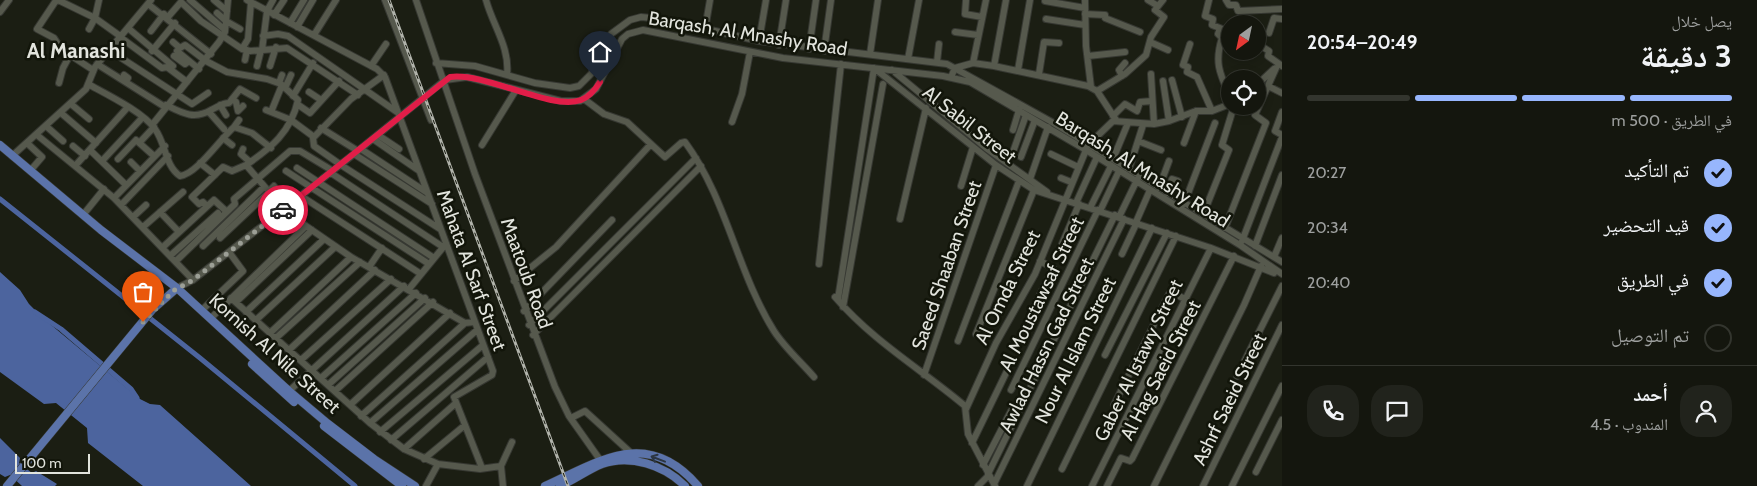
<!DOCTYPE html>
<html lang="ar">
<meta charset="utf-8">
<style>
body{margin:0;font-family:Cabin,"Noto Naskh Arabic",sans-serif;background:#21231c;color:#f1f3f6;direction:rtl;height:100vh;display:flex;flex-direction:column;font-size:19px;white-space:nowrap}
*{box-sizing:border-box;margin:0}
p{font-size:16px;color:#9d9f9e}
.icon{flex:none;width:28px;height:28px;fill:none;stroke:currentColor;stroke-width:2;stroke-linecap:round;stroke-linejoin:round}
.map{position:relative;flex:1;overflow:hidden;direction:ltr}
.details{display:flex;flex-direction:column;background:#14160e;width:475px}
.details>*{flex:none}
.needle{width:32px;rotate:213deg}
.tools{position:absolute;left:1221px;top:15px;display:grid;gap:10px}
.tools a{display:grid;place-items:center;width:45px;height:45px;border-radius:50%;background:#14160e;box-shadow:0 2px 8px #0003,0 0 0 1px #33352e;font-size:25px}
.scale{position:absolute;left:15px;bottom:12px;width:75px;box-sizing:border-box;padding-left:5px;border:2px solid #e2e4dd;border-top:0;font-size:14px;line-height:18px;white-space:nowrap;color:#e2e4dd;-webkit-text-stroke:4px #12150a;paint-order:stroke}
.pin{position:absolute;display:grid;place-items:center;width:42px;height:42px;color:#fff;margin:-51px -21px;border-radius:50% 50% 50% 0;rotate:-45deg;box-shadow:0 0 5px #0007}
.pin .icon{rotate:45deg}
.courier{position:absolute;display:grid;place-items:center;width:50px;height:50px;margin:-25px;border:4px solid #e11d48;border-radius:50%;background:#fff;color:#222;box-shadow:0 1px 6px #0007}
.head em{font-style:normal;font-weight:700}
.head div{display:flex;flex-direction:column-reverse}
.head{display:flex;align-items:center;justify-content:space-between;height:85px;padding:0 25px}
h1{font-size:32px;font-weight:700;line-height:38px}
.bar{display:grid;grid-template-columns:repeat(4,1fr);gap:8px 5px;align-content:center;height:60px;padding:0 25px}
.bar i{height:6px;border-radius:4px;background:#33352e}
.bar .active{background:#97b6fd}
.bar p{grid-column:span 4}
.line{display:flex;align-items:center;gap:12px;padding:0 25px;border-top:1px solid #33352e}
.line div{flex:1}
.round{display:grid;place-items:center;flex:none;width:52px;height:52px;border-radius:20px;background:#21231c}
ol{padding:0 25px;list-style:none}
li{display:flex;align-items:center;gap:15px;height:55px}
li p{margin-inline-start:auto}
li .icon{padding:5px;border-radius:50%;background:#97b6fd;color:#111;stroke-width:4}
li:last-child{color:#9d9f9e}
li i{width:28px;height:28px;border:2px solid #33352e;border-radius:50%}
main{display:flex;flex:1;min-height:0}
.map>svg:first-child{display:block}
.water{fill:#4c649e}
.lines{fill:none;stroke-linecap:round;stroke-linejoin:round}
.canal{stroke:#4c649e;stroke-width:5}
.minor-casing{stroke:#363832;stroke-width:8}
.major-casing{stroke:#363832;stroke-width:9}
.minor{stroke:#56594d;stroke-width:6}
.major{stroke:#5b73a9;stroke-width:8}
.rail-casing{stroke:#b1b3ab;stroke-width:3}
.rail{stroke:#12150a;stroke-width:1;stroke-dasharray:4;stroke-linecap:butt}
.oneway{stroke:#2c3642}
.done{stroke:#9c9f96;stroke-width:5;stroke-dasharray:0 9}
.route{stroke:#e11d48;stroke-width:6}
.labels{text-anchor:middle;stroke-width:5;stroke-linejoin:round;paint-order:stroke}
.street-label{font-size:19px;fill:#e2e4dd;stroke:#12150a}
.quarter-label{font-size:21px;font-weight:bold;fill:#e2e4dd;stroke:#12150a}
</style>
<main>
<section class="details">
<div class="head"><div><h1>3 دقيقة</h1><p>يصل خلال</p></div><em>20:49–20:54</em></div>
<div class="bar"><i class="active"></i><i class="active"></i><i class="active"></i><i></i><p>في الطريق · 500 m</p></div>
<ol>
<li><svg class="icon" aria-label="check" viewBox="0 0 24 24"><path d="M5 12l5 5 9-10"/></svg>تم التأكيد<p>20:27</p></li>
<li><svg class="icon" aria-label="check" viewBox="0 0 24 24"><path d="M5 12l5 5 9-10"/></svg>قيد التحضير<p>20:34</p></li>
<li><svg class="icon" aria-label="check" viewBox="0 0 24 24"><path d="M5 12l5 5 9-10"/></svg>في الطريق<p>20:40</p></li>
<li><i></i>تم التوصيل</li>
</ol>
<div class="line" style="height:90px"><a class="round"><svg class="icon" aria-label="person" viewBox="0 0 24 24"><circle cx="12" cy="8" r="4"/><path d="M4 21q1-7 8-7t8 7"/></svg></a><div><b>أحمد</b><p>المندوب · 4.5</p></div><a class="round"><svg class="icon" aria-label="chat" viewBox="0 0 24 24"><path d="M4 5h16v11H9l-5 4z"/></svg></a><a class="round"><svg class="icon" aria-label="phone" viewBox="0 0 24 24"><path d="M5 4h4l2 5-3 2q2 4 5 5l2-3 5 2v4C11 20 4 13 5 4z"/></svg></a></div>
</section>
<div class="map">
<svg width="1282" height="486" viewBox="0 0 1282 486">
<rect width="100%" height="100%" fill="#1b1e13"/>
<path class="water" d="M0,272L20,290L29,304L44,319L140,399L150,404L160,405L251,486H143L88,443L87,428L56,403L44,404L0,372Z
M0,438L20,458L19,463L32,473L36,471L57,484L55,486H22L10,475L5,477L0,474Z"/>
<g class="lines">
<path class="canal" d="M0,199L200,358L355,486
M35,312L61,329L131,389L137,398"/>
<defs>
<path id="minor" d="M190,0L225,30
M214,0L227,11
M247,0L377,69L385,77L493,371L492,375L454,397L482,468
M385,0L431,120
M416,0L475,174L555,387L569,416L603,464
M486,0C493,26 510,47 507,75
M966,0L965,14L982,17
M1085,0L1086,46L1091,87
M1148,0L1158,6
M1209,0L1205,16L1213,19L1212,25L1230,32
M1226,0L1229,5H1236L1238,11L1282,9
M1045,1L1085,8
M148,4L211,54
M0,12L9,0
M217,13L226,21
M1085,14L1105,15V18L1140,32
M274,15L284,0
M168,17L181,2L201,21L242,49L250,51L287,48L358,95
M1046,19L1085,25
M226,21L240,29
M290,23L304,0
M297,27L313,0
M128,28L173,66
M1220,28L1218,34L1222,38C1214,63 1220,74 1230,97
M89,29L95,18L99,0
M705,29L710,0
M151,31L164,14
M955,32L978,35
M1269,33L1274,18L1282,19
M314,35L336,0
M263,36L278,34L288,36L397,112
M120,37L162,68L167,67L187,82
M759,41L766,0
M173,42L180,48L185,45L206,61L227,72L267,79L281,84L298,100C291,132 271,148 246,165L284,209L306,226L351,257L465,323L474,322
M1150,42L1168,50
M1190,44L1183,65L1188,67L1187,72L1197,77L1212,111
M1258,44L1269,51L1268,56L1282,66
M779,45L786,0
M242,49L248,39L251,2
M809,49L816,0
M109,50L192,104L208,93
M262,50L267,11L273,0
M152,51L175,23
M177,51L199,69
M824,51L831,0
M870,54L878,0
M174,56L185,64L189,61
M1088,56L1125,52
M908,59L919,0
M245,60L247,50
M937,62L939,44
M436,63L475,66L535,83L570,88L579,86L591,74L611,34L630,20L641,17L662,19L759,41L947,64L1050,121L1282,262
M973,63L986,0
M97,64L165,107
M257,66L261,50
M270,66L276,47
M371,66L386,44
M994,66L1006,0
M93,70L61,49L54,38L37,29L55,2L58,0L95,18L120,36
M892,70L986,148L1047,192
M1018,70L1030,0
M1039,74L1044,42L1059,43
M1151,74L1154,124
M124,75L128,78L126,82
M1122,76L1119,70L1125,63
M951,77L955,68L973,63L994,66L1088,86L1097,91L1116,120
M1172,80L1182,117
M1163,81L1169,121
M59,83L63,68L70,55
M279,83L282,75
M88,84C108,95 143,112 155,129C166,144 165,166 180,176C197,174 220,139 234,127L252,133L271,148
M1258,84L1274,69
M1268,86L1282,93
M285,88L291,75
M1097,91L1125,74L1146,55L1151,37L1164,17L1155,10L1163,0
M309,92L321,100
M293,96L313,63
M232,99L236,102L238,111L243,106
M584,99L604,114L627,122L665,157L681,143L685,142C727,199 737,272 774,331C785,348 801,362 814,377
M71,104L89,119
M297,104L310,113L339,81
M166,105C182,113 194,120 211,110C218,107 222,103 229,103L240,89L256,98
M220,105L226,115
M266,110L291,120L314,137
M209,112L224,129
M271,112L282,85
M1282,112L1275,131L1282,135
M61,113L96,143
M1113,116L1125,104L1137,111L1140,102L1152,101
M732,122L742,94L750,52
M152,125L219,42L225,32L228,0
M46,126L63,141
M234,127L239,120
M321,128L358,151
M1013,130L1019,110
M37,135L114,198L193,280
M378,135L399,149
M223,138L232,145
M373,139L418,170
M1138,141L1161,150
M140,142L154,127
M27,143L42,157L30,171
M1184,143L1196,111
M482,145L516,90
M73,146L85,156
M1086,147L1113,121L1154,124L1169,121L1196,111H1212L1230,104
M243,149L241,154L250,162
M361,149L426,192
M90,150L126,185
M1013,152L1026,115
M354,154L432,204
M1051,154L1078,167
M12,156L86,89L95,67L151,0
M1021,157L1035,120
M118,159L136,140L154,156
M1113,159L1128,123
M102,161L142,118
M131,162L140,171
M200,163L215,175
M341,165L314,146L313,138L351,99L384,75
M341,165L440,229
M75,166L127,108
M297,168L434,258
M1129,169L1143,125
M286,171L429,264
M331,173L443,247
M1061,178L1071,182
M1030,179L1048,127
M961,186L973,147
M1159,188L1169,161
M268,192L274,186
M1167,193L1172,179L1178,181
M301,196L421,274
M114,198L165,146
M1076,203L1097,157
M1184,204L1215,123
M121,205L168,156
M207,206L203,202L199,204L192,197L223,167L232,171L246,165
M1090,208L1111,166
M1100,211L1119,171
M160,212L179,232
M83,215L104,189
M1203,215L1229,150L1222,145L1234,106
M133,217L146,205
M273,217L282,228
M1119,217L1137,180
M900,219L926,108
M1136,222L1150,190
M143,227L183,192
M1225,228L1266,123L1255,115L1276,68
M220,238L269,192
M1242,241L1282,137
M1062,244L1079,204
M203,246L264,187
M1255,246L1282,175
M163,247L214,200L227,212
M1122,254L1137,222
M171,255L218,213
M1274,257L1282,238
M176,261L235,204L234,199L290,151H300L333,171
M819,264L841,64
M369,267L382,248
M514,281L556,247L651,144
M177,288L193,280L354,154L445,80L467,77L561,101H580L596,89L622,39L628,34L643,30L783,58L943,76L970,82L1086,150L1240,245L1282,274
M409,289L445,245
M835,297C874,342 921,369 965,406L968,434L995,486
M231,298L370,423L404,449L438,464L480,469L501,466
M838,299L874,68L996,165L1034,190L1211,248L1274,273
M236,302L312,230
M843,307L883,84
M1034,307L1053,268L1040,261
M202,310L243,271L229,252
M524,311L612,220
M246,312L324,239
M211,318L306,226
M256,320L335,247
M529,325L696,158
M270,333L351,257
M976,334L1034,190
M533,335L701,166
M276,338L360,262
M958,341L1019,181
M289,350L375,270
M1105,355L1167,233
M301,360L391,279
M924,375L996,165
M1237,376L1282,286
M321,378L416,293
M328,385L425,298
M1011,390L1098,210
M289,391L404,286
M335,391L433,302
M350,405L450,313
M1114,405L1169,294L1173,293L1185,299
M966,409L996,343L1035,274L1086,150
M361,416L465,323
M571,418L585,411L631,453
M370,423L477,330
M380,432L483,345
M391,440L488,357
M972,443L1007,371
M404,449L456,403
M424,459L465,425
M983,465L1011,411
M1062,469L1176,236
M1256,472L1282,420
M988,474L1115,215
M994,484L1124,219
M426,486L438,464
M503,486L501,466L512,442
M978,486L989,475
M1027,486L1152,228
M1092,486L1211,248
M1107,486L1121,458L1130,461L1132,459L1234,256
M1154,486L1244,305L1261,266
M1203,486L1282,325
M1232,486L1282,386"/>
<path id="major" d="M0,145L101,230L177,288L289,391L327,423L374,459L415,486
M252,364L294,402
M324,426L402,486
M7,486L153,309L177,288
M545,486C600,461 647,427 698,486
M560,486C574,480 587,470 602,464C630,454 664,465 685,486"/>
</defs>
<use href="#minor" class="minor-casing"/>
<use href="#major" class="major-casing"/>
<use href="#minor" class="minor"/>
<use href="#major" class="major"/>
<defs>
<path id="rail" d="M389,0L568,486"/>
</defs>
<use href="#rail" class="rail-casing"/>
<use href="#rail" class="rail"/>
</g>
<defs><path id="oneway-shaft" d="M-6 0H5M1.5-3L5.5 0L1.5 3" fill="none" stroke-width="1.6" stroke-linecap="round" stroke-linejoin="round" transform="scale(1.25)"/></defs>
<use class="oneway" href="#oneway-shaft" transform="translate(658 459) rotate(-159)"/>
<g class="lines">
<path class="done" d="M143,322L173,291L193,280L283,210"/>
<path class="route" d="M283,210L450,77C486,72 551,111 581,100C589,97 595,90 600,82"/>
</g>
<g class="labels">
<g class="street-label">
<text transform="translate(748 33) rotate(9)" y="7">Barqash, Al Mnashy Road</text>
<text transform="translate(970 124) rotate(38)" y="7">Al Sabil Street</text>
<text transform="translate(1143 169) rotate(32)" y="7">Barqash, Al Mnashy Road</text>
<text transform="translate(946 265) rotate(-71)" y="7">Saeed Shaaban Street</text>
<text transform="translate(472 270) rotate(70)" y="7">Mahata Al Sarf Street</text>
<text transform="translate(527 273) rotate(70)" y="7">Maatoub Road</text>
<text transform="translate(1007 287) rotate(-64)" y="7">Al Omda Street</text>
<text transform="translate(1041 294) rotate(-64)" y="7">Al Moustawsaf Street</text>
<text transform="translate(1046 345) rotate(-64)" y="7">Awlad Hassn Gad Street</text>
<text transform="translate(1075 350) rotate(-64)" y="7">Nour Al Islam Street</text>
<text transform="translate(275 353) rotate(42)" y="7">Kornish Al Nile Street</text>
<text transform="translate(1138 360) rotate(-64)" y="7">Gaber Al Istawy Street</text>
<text transform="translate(1160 370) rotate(-63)" y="7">Al Hag Saeid Street</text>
<text transform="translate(1229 399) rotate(-64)" y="7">Ashrf Saeid Street</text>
</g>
<g class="quarter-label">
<text x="76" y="58">Al Manashi</text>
</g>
</g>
</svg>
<div class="tools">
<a><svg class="needle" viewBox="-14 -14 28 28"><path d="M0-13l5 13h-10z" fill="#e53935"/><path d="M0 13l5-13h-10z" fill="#9d9f9e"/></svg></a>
<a><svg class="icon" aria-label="locate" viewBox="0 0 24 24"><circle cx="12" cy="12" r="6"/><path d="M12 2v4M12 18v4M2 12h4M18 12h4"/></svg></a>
</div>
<div class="scale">100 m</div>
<div class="pin" style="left:143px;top:322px;background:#ea580c"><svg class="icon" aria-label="bag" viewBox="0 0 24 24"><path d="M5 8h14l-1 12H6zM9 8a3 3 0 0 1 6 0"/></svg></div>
<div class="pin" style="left:600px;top:82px;background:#1f2937"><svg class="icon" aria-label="home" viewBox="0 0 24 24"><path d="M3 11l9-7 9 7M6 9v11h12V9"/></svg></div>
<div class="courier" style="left:283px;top:210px"><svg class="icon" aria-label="car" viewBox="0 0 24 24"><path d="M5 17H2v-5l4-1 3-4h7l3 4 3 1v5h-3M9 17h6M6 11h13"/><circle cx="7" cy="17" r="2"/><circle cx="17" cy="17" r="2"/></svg></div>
</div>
</main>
